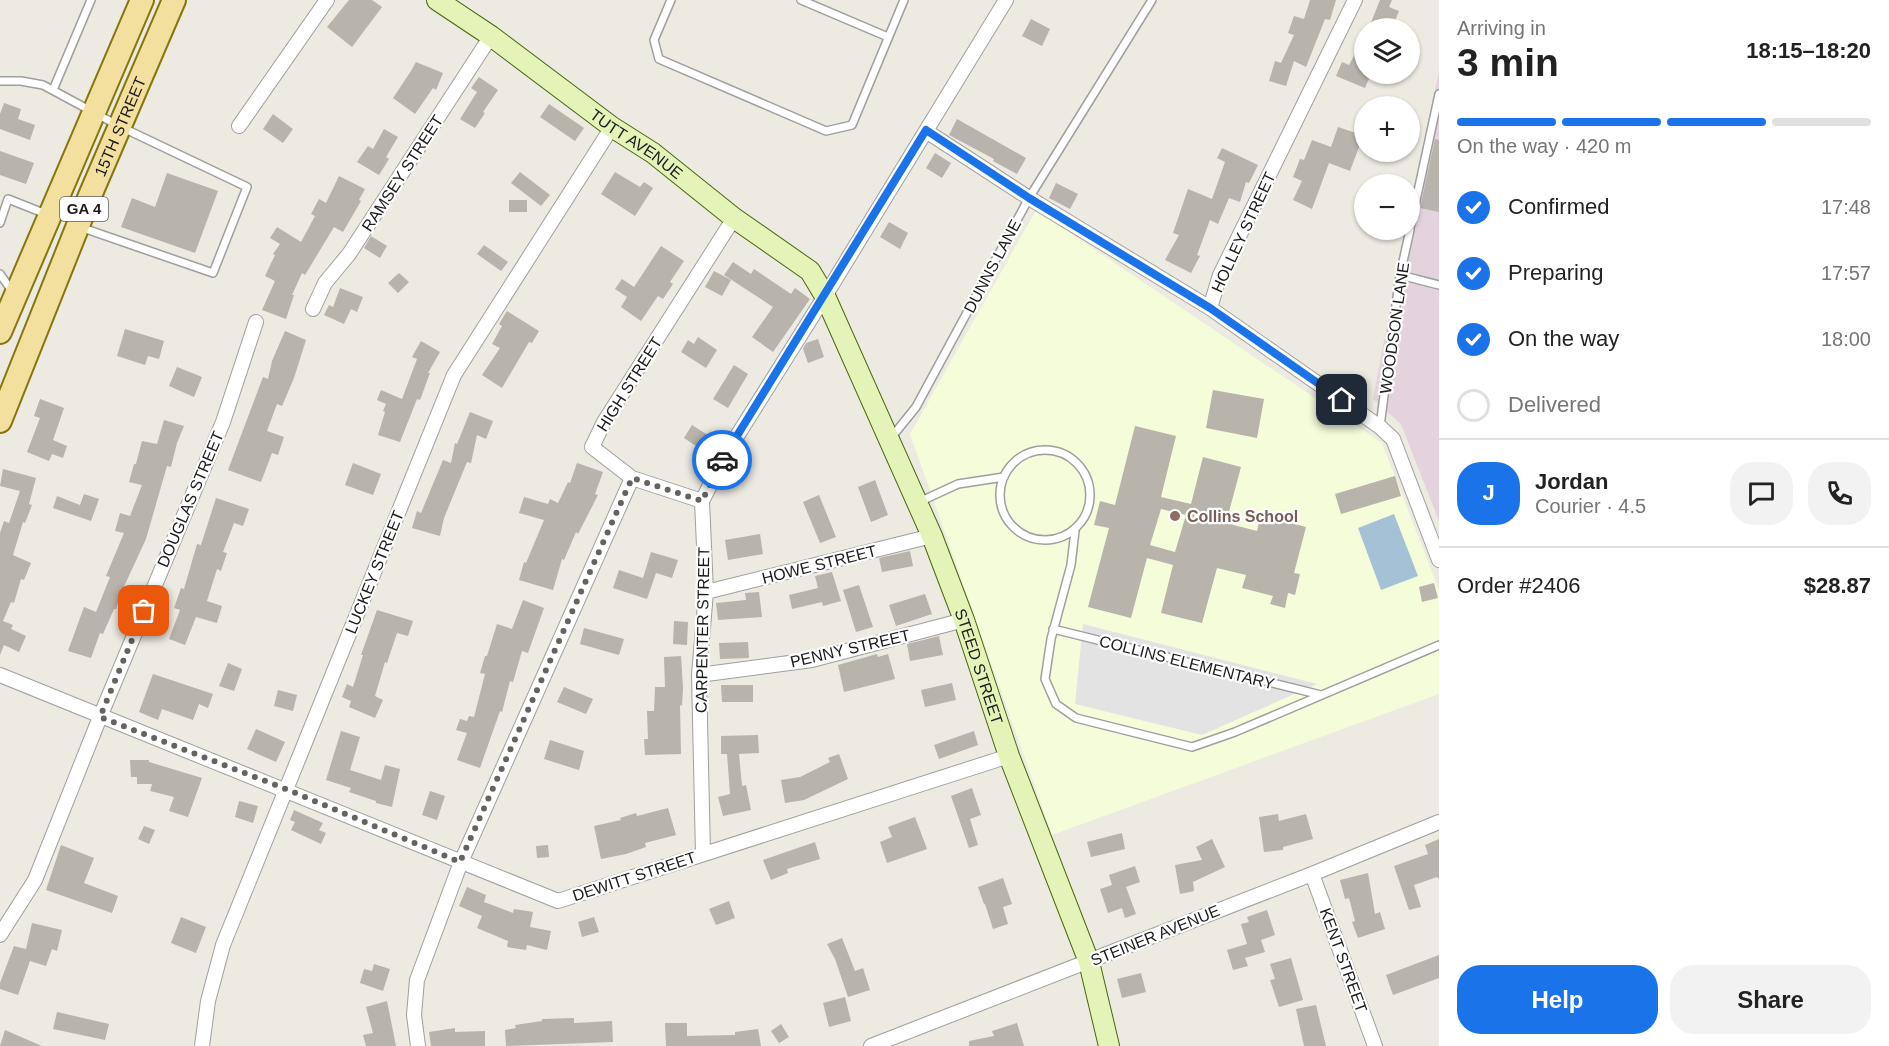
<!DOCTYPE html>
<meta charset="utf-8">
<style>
body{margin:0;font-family:Arial,sans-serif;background:#f2f2f2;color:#222;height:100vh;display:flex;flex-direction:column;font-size:22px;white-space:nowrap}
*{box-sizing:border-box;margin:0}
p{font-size:20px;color:#767676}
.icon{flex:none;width:33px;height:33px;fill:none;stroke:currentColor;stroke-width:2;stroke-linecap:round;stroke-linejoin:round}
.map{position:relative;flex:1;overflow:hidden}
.sheet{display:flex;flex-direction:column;background:#fff;width:450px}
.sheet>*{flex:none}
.buttons{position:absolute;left:1354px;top:18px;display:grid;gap:12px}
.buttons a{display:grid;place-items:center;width:66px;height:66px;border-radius:50%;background:#fff;box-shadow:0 2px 4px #0004;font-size:30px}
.pin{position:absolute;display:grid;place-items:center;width:51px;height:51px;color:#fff;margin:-26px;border-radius:12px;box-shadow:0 3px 9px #0006}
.courier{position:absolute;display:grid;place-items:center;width:60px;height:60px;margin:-30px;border:4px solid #1a73e8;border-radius:50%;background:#fff;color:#222;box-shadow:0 2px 8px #0007}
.headline em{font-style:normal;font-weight:800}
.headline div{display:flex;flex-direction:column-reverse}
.headline{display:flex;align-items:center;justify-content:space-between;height:102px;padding:0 18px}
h1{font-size:39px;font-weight:800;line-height:45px}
.bar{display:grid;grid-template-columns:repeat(4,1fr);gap:9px 6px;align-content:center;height:72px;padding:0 18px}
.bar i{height:8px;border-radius:4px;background:#e0e0e0}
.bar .active{background:#1a73e8}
.bar p{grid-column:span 4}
.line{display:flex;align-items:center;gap:15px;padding:0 18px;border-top:2px solid #e0e0e0}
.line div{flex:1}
.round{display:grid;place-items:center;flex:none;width:63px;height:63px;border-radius:24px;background:#f2f2f2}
ol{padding:0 18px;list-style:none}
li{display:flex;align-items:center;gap:18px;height:66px}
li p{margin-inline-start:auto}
li .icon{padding:6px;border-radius:50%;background:#1a73e8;color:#fff;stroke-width:4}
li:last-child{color:#767676}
li i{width:33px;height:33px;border:3px solid #e0e0e0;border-radius:50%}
.primary-button{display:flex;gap:12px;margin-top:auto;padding:12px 18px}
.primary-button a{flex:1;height:69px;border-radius:24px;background:#1a73e8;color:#fff;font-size:24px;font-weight:800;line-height:69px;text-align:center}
.primary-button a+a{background:#f2f2f2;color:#222}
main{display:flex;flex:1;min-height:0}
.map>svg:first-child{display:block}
.industrial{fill:#e4d3dd}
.education{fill:#f5fcda}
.parking{fill:#e3e3e3}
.water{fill:#a4c1d6}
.building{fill:#b8b3ab;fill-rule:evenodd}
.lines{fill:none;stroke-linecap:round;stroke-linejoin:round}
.lane-casing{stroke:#9f9f9f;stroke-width:10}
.street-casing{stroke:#9f9f9f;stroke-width:16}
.secondary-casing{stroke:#4a660d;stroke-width:22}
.primary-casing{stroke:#86760c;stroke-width:26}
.lane{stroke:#fff;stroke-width:7}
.street{stroke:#fff;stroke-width:14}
.secondary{stroke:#e4f3b7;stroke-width:20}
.primary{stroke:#f3e09e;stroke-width:22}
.done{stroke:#646360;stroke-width:6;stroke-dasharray:0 10.8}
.route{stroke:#1a73e8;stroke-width:8}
.education-dot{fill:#8d6e63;stroke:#fff;stroke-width:2}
.labels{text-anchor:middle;stroke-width:4.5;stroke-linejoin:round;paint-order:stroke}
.shield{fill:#fff;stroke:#5f5f5f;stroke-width:1.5}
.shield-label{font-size:15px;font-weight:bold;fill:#1b1b1b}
.street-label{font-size:16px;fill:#1b1b1b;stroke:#fff}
.education-label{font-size:16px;font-weight:bold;fill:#785e54;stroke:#fff;text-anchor:start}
</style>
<main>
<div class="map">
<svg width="1439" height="1046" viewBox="0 0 1439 1046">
<rect width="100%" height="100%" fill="#eceae1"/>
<path class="industrial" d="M1439,71V521L1401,424L1373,399L1405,230H1410V207Z"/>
<path class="education" d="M1036,210L1382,443L1439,590V694L1052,835L910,434Z"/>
<path class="parking" d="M1083,624L1317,684L1202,735L1075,704Z"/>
<path class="water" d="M1394,514L1418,576L1381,590L1358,528Z"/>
<path class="building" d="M349,0H372L382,7L352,47L327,27Z
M1310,0H1336L1330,20L1325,19L1306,67L1294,61L1286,86L1269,81L1275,61L1281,63L1294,35L1288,33L1294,16L1304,19Z
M1380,0H1392L1389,7L1399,11L1392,28H1378L1370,25Z
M1031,19L1050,29L1042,46L1022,36Z
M1365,35V74H1371L1365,88L1336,76L1342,62L1349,65Z
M416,62L443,73L436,90L433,88L415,114L393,98L411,71Z
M479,77L498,90L483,112L485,113L475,128L460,119L477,92L471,88Z
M4,103L21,109L18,119L35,125L30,140L0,129V114Z
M549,104L584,128L575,141L540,117Z
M273,114L293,129L283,143L263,129Z
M957,119L1026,158L1017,174L993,161L994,159L949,135Z
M1338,127L1365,136V149L1359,147L1350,171L1329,163L1312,209L1293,200L1302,181L1293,177L1300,159L1304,160L1312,140L1331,147Z
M384,129L398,137L386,157L389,159L379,175L357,162L368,146L373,149Z
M1435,139L1439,140V212L1420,208Z
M1222,148L1258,165L1249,183L1246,182L1240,202L1229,198L1218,224L1210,220L1197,255L1200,256L1191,273L1165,260L1179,235L1173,233L1188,189L1212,199L1225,162L1217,158Z
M0,151L34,163L26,184L0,175Z
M935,153L951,163L942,178L926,168Z
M520,172L550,195L541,206L511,183Z
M615,172L640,187L644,182L653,188L635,216L601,194Z
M167,173L218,191L195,253L121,227L132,198L155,207Z
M339,176L365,189L359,200L361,201L343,232L334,227L305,275L302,273L292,295H294L286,319L262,310L275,281L265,276L275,255L273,254L280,244L270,238L277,227L301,242L315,216L311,214L319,199L326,203Z
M1056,183L1078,194L1070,209L1049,198Z
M509,200H527V212H509Z
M889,222L908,233L900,249L880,237Z
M371,236L387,246L380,258L364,248Z
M484,245L508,262L501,271L477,254Z
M661,246L684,261L670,282L673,284L663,299L658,296L641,321L621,307L627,297L615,289L622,279L634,287Z
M733,262L751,274L754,269L791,294L795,288L810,299L773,352L752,337L773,307L724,275Z
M714,271L731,280L722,296L705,287Z
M399,273L409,282L398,293L388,283Z
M340,288L363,297L357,312L351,309L344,324L324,315L329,305L333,307Z
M507,311L539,331L532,343L529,342L502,388L482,375L500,348L492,344L502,326L499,324Z
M125,329L164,341L159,359L148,356L145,365L117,356Z
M285,331L306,340L294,378L282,406L277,404L267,431L284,437L278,455L272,453L261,482L228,470L263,377L268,379L272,361Z
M698,337L717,350L706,368L681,352L688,340L694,344Z
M818,339L824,357L808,363L803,349L806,343Z
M421,341L440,352L428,373H430L420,400L417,399L400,442L378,435L385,412L383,411L386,404L377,400L381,390L402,399L417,359L412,357Z
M734,365L748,374L728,408L713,399Z
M177,367L202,377L194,397L169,386Z
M1213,390L1264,399L1257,438L1206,428Z
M40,399L64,408L53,440L67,446L63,458L52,454L49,461L27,452L40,418L34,416Z
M470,412L493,421L486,439L477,435L471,463L467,462L444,518L440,536L412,528L417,511L421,513L443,460L451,463L455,443L457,444Z
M164,420L184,426L177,443L171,467L167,466L146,539L121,593L116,609H114L103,634L100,633L91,658L68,651L84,607L96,612L110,577L106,576L124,533L115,531L120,513L130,516L142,485L129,482L134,464H136L142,441L157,444Z
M692,425L711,437L702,450L684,438Z
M1135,426L1176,436L1161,497L1191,504L1203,457L1241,467L1226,523L1257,531L1261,515L1306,527L1294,573L1300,574L1295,595L1288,593L1285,608L1270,604L1273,596L1242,588L1246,575L1217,568L1202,623L1161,613L1173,565L1147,558L1131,618L1088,607L1109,528L1094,525L1100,501L1115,505ZM1161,509L1186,515L1175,552L1150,545Z
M353,463L381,474L373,495L345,485Z
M577,463L603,472L595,494L598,495L578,534L576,532L564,560L562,559L553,590L519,580L524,562L526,563L544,520L519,513L524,497L548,504L550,499L558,503L568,482L570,483Z
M3,469L36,478L29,504L32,505L25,523L23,522L13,555L31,563L24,580L21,579L14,603L11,602L3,621L13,625L11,629L26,636L19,652L4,645L0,655V533L4,521L9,523L20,491L0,486Z
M1395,476L1401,496L1341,514L1335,494Z
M875,480L888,515L871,522L858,487Z
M84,494L99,499L91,521L53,508L57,496L80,505Z
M819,495L836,537L820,543L803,502Z
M216,498L249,509L243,526L234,523L223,552L227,553L221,571L217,569L207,601L222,606L217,623L196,617L185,645L169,639L180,610L174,608L181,588L184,589L197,544L201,545Z
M760,534L763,554L728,560L725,540Z
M910,551L913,566L882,572L879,558Z
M651,552L678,560L672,578L656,573L647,599L613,588L619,570L643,578Z
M832,572L841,601L823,606L822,602L792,609L789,595L818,588L815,576Z
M1434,583L1438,598L1422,602L1419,587Z
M859,585L873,627L856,632L843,590Z
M759,592L762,617L718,620L716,603L746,600L745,593Z
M925,594L932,614L896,626L889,605Z
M523,600L544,608L528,653L522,651L513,682L510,681L502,712L500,711L480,768L457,760L467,733L456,730L460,719L467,721L469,716L474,717L485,674L480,673L485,656H487L497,624L512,629Z
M377,610L413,621L408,636L397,633L387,663L385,662L375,696L383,700L375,718L349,707L351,701L342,697L347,684L353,687L363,655H361Z
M674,621L688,622L687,645L673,644Z
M584,628L624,639L619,655L580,644Z
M939,636L943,655L910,661L907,644Z
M748,642L749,658L720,659L719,643Z
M877,654L878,657L888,654L895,679L844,692L838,665Z
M681,656L683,688L682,706L680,705L681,754L645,755L644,739H648L647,711H654L655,687H665L664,657Z
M228,663L242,669L234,691L219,686Z
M153,674L213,694L208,708L199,704L193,720L162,709L158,720L139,712Z
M952,683L956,700L925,707L921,690Z
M721,685H753V702H722Z
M564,687L593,699L586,714L557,702Z
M278,690L297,695L293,711L274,706Z
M256,729L285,742L276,762L247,749Z
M341,731L360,737L350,770L381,780L385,765L400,769L392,807L376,803V801L349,792L351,788L326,780Z
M974,731L978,745L939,759L934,745Z
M758,735L759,753L739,754L742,786L746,785L751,810L723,816L718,797L730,794L727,754H721V736Z
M550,740L584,751L579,770L544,759Z
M839,754L848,779L804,800L785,803L781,780L800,777L830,762L828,758Z
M130,760H149V762L202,778L188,817L169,811L174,797L150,791L152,784H137V777H131Z
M972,788L981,815L970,819L978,845L969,848L951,796Z
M430,791L445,796L437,820L422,815Z
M239,801L258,806L253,823L235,817Z
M668,808L676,835L645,843L646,847L626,854L601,859L594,826L621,820L620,818L636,813L637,816Z
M294,810L323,823L319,830L326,833L321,844L291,830L295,822L290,820Z
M1278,814L1279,821L1306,814L1313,839L1283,847V850L1264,852L1259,817Z
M915,817L927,849L887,863L880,842L892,837L888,827Z
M144,826L155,830L149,844L138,839Z
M1122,833L1125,849L1091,857L1087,842Z
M1212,839L1225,867L1193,882L1194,891L1180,894L1175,865L1202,860L1196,847Z
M1439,839V879L1437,877L1414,885L1421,907L1409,910L1394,866L1428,854L1425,845Z
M815,842L820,859L787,869L788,873L771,880L763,860Z
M61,845L94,858L84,883L118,896L112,913L46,890Z
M548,845L549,857L537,858L536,846Z
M1135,866L1140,882L1126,887L1136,914L1125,918L1122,908L1108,913L1100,889L1112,885L1109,875Z
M1368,873L1375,914L1380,912L1385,929L1358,938L1352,922L1355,921L1349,898L1345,899L1340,880Z
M1003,878L1012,904L1003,907L1008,924L993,929L985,904H984L978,887Z
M467,887L486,895L484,902L513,913L514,909L533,912L530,927L551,931L547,950L527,945L526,950L507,947L508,941L477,928L482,916L459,906Z
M729,901L735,918L716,925L709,909Z
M1267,910L1275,935L1261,940L1265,952L1245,958L1248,966L1233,970L1227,950L1247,944L1241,924L1249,922L1247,917Z
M181,917L206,927L196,953L171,943Z
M594,917L599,932L582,937L578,922Z
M32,923L62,930L57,951L52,949L46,966L30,961L18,995L0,989V983L14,946L26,949Z
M842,938L855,971L863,968L870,990L848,997L835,959L827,944Z
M1439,955V978L1393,995L1386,975Z
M1291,958L1303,1000L1279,1007L1270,980L1275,979L1270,964Z
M374,964L390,969L383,991L360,983L364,969L372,971Z
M1141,973L1146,992L1122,998L1117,979Z
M845,997L851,1021L829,1027L823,1003Z
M387,1001L396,1046H366L363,1035L373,1033L366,1007Z
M1316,1005L1326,1046H1304L1296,1009Z
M57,1012L109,1024L105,1040L53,1029Z
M574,1018V1023L612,1021L613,1042L506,1046L505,1030L516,1028L515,1025L542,1021V1019Z
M665,1023H687V1036L735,1035V1032L758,1029L761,1046H666Z
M1017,1023L1024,1046H969V1041L994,1036L992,1031Z
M781,1024L789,1037L779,1043L771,1031Z
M455,1028V1032L485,1031V1046H431L429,1032Z
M5,1030L42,1046H0Z"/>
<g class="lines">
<defs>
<path id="lane" d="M671,0L654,40L659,59L826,131L852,125L904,0
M801,0L888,37
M0,81H21L43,85L119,126L247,187L213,273L80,227
M53,90L91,0
M0,223L8,199L46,214
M1410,228L1439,94
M0,274L12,291
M1400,275L1439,285
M1380,426L1400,275L1410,230
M891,438L916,407L1029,198L1152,0
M1000 495a45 45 0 1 1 90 0a45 45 0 1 1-90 0Z
M919,502L958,484L1004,477
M1075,531L1071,565L1051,639L1045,679L1056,704L1076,718L1192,747L1235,732L1439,645
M1053,629L1321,695"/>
<path id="street" d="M239,126L327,0
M926,131L1029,198L1210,308L1380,427L1393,439L1439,560
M1210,308L1220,275L1355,0
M313,309L325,283L349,254L491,36
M702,501L632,478L592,447L604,422L734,218
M706,592L932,536
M0,675L558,901L1009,756
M699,675L812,660L964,620
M703,854L699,675L706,592L702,501L727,452L825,296L1006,0
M1312,874L1375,1046
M0,935L35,880L100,717L223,422L256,322
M202,1046L208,1001L223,945L454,375L612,127
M418,1046L414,1015L417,980L461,862L632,478
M871,1046L1312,874L1439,822"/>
<g id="secondary">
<path id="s1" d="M437,0L491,36L612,127L653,153L734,218L810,271L825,296L932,536L964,620L1009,756L1089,962L1109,1046"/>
</g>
<g id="primary">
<path d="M0,332L142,0"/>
<path id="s2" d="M0,421L89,198L174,0"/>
</g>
</defs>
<use href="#lane" class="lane-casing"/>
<use href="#street" class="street-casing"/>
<use href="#secondary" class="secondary-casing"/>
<use href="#primary" class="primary-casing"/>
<use href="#lane" class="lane"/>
<use href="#street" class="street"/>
<use href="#secondary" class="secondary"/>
<use href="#primary" class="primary"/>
</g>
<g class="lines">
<path class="done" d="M144,611L100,717L286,789L460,862L632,478L702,501L722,460"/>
<path class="route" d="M722,460L926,130L1029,198L1210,308L1342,400"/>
</g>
<circle class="education-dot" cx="1175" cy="516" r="6"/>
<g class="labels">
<rect class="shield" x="60" y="197" width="48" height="24" rx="4.5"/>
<g class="shield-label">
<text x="84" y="214">GA 4</text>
</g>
<g class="street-label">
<text dy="6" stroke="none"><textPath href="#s2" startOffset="318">15TH STREET</textPath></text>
<text dy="6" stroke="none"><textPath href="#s1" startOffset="246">TUTT AVENUE</textPath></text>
<text transform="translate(402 173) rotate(-57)" y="6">RAMSEY STREET</text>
<text transform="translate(1243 232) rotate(-65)" y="6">HOLLEY STREET</text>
<text transform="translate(992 266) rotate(-62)" y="6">DUNNS LANE</text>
<text transform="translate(1394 328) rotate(-82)" y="6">WOODSON LANE</text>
<text transform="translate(629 384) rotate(-58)" y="6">HIGH STREET</text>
<text transform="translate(190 499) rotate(-67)" y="6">DOUGLAS STREET</text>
<text transform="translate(819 564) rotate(-14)" y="6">HOWE STREET</text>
<text transform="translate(374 572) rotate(-68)" y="6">LUCKEY STREET</text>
<text transform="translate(702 630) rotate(-89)" y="6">CARPENTER STREET</text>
<text transform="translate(850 648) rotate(-13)" y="6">PENNY STREET</text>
<text transform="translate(1187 662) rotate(14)" y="6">COLLINS ELEMENTARY</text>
<text dy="6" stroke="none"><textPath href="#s1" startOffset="892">STEED STREET</textPath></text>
<text transform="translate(634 876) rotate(-18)" y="6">DEWITT STREET</text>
<text transform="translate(1155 935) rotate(-22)" y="6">STEINER AVENUE</text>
<text transform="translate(1344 960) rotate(70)" y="6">KENT STREET</text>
</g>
<g class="education-label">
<text x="1187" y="522">Collins School</text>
</g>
</g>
</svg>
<div class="buttons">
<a><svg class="icon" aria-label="layers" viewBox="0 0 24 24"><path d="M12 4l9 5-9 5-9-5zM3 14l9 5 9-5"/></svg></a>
<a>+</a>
<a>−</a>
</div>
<div class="pin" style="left:144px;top:611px;background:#ea580c"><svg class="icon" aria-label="bag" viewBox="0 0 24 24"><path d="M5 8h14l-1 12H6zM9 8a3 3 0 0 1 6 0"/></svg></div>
<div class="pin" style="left:1342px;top:400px;background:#1f2937"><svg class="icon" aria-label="home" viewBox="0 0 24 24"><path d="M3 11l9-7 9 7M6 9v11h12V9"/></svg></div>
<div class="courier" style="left:722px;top:460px"><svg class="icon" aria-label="car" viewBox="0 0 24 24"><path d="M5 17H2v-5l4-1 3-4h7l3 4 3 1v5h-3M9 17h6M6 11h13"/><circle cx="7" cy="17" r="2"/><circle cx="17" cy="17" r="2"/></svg></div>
</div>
<section class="sheet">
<div class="headline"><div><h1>3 min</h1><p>Arriving in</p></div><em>18:15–18:20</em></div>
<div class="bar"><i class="active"></i><i class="active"></i><i class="active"></i><i></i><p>On the way · 420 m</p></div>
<ol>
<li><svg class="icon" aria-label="check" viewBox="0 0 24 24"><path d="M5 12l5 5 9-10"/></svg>Confirmed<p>17:48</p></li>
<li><svg class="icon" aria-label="check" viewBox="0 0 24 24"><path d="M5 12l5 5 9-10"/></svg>Preparing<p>17:57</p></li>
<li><svg class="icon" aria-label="check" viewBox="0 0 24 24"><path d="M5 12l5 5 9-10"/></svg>On the way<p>18:00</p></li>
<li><i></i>Delivered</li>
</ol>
<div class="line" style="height:108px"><b class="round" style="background:#1a73e8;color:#fff">J</b><div><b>Jordan</b><p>Courier · 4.5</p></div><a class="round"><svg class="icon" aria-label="chat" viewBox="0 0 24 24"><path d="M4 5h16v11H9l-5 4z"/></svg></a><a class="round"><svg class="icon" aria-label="phone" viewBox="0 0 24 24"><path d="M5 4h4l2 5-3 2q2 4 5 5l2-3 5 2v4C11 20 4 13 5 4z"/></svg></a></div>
<div class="line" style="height:78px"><div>Order #2406</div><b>$28.87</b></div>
<div class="primary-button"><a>Help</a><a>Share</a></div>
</section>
</main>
